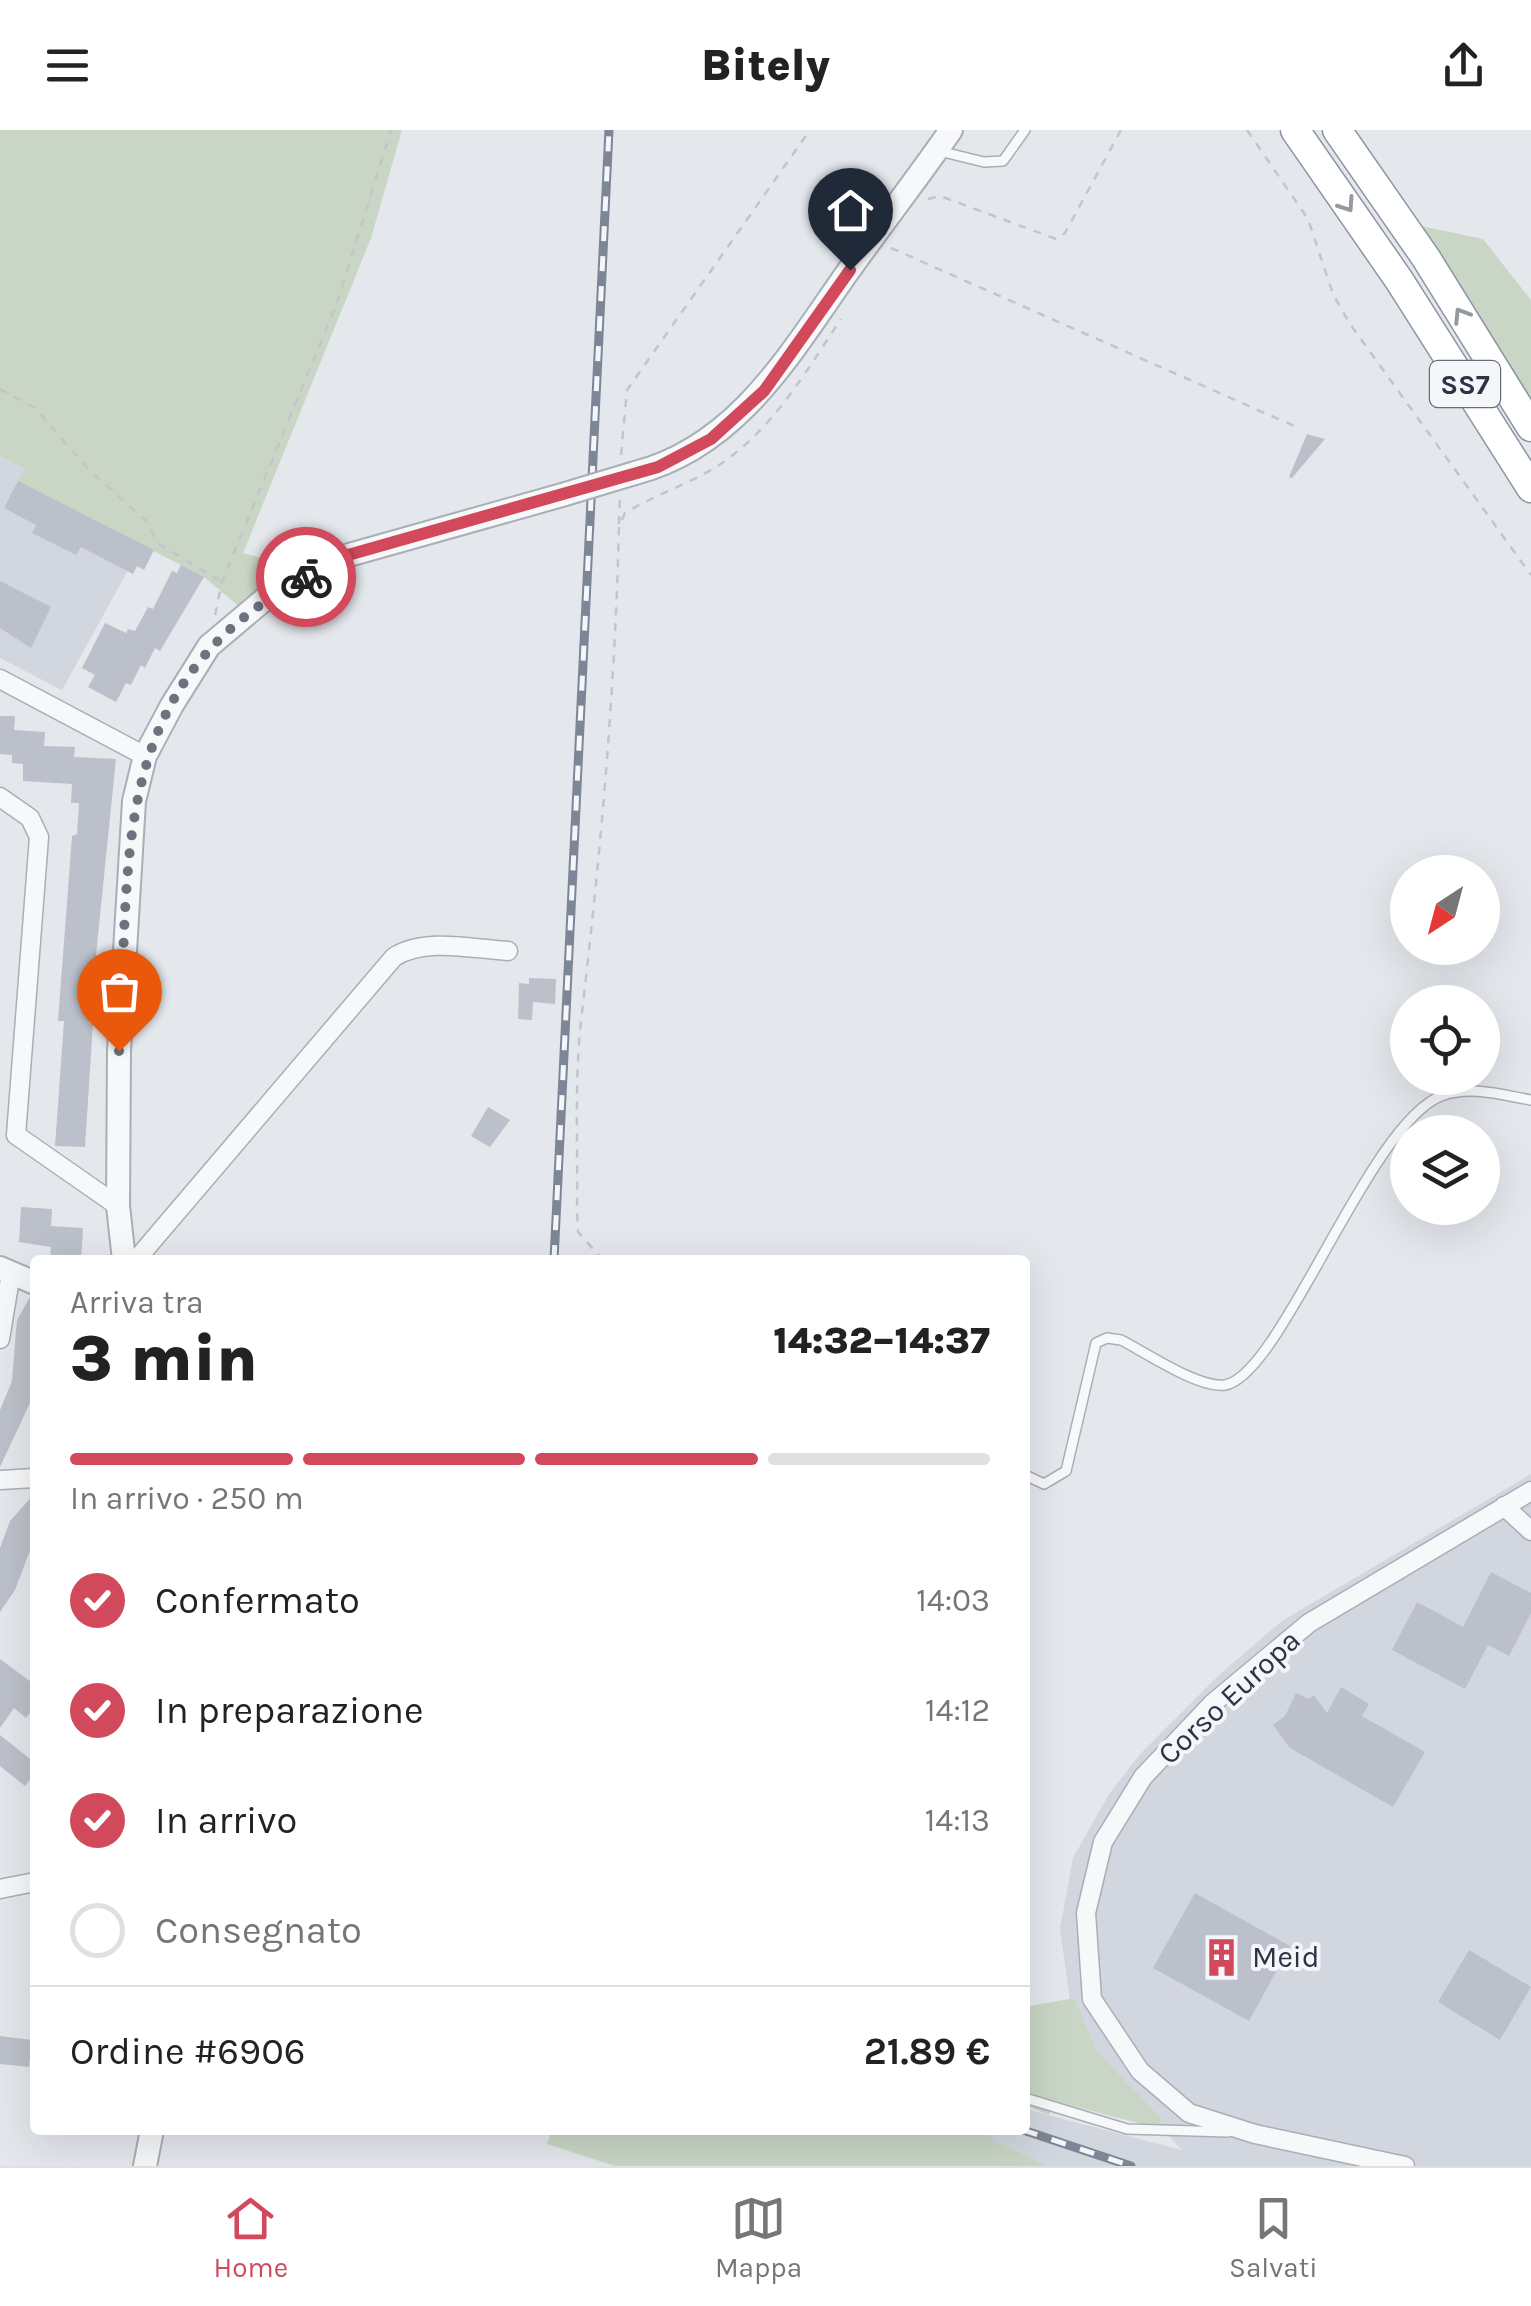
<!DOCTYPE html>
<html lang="it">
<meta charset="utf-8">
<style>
body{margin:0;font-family:Karla,sans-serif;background:#f2f2f2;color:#222;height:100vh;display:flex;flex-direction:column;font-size:38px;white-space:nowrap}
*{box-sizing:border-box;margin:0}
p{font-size:32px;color:#767676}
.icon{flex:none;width:55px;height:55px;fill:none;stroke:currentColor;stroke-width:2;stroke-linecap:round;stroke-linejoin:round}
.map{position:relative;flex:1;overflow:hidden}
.details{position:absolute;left:30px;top:1125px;width:1000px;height:880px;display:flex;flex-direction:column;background:#fff;border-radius:10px;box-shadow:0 10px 40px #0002}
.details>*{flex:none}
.needle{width:65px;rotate:216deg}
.fabs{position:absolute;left:1390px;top:725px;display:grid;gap:20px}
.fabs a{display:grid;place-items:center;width:110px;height:110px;border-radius:50%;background:#fff;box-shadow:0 10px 40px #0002;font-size:50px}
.pin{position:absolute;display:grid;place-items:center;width:85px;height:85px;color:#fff;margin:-102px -42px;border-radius:50% 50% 50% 0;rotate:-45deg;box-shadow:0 0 10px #0007}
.pin .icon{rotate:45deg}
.courier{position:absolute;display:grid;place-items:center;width:100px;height:100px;margin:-50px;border:8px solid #d1495b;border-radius:50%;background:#fff;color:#222;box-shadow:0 2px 12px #0007}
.headline em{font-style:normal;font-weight:800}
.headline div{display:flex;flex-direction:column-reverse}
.headline{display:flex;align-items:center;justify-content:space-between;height:170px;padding:0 40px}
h1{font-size:65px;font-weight:800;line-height:75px}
.bar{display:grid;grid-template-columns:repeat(4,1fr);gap:15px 10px;align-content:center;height:120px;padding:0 40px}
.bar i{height:12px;border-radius:8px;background:#e0e0e0}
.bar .current{background:#d1495b}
.bar p{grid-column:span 4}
.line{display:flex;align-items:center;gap:25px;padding:0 40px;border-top:2px solid #e0e0e0}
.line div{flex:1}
ol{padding:0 40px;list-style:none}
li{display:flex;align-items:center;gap:30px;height:110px}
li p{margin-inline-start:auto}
li .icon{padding:10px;border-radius:50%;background:#d1495b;color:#fff;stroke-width:4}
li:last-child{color:#767676}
li i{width:55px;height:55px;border:5px solid #e0e0e0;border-radius:50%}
header{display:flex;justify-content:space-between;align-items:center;height:130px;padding:0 40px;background:#fff;font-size:45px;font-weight:800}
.dock{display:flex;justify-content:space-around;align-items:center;height:140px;border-top:2px solid #e0e0e0;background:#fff;font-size:28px;color:#767676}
.dock a{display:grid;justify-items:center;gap:5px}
.dock .current{color:#d1495b}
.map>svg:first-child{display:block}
.built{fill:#d2d6de}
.green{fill:#c9d6c5}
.building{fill:#bbc0ca}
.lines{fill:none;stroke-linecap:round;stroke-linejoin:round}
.service-casing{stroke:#a9aeb7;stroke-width:12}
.minor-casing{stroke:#a9aeb7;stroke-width:21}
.tertiary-casing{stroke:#a9aeb7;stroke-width:26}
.trunk-casing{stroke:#8b94a3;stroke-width:31}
.path{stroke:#c2c5cb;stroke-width:2.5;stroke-dasharray:8 8;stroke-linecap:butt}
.service{stroke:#f7f8fa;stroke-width:9}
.minor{stroke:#f7f8fa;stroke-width:18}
.tertiary{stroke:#f7f8fa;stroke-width:22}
.trunk{stroke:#fff;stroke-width:28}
.rail-casing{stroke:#7d8696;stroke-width:9}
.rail{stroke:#f4f6f9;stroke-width:5;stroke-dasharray:15;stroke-linecap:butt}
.tertiary-bridge-casing{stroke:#a9aeb7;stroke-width:26;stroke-linecap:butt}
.tertiary-bridge{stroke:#f7f8fa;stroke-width:22}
.oneway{stroke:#959aa2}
.done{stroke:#6c737f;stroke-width:10;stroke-dasharray:0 18}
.route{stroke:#d1495b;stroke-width:12}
.labels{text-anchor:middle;stroke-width:8;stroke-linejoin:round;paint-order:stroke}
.shield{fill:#f4f6f9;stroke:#676e7b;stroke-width:2.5}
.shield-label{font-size:28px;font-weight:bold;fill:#2b3445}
.street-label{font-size:30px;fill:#2b3445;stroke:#f4f6f9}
.poi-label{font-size:30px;fill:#2b3445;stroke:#f4f6f9;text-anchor:start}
</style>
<header><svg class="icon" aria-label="menu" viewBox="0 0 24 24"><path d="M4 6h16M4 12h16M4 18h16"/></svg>Bitely<svg class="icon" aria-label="share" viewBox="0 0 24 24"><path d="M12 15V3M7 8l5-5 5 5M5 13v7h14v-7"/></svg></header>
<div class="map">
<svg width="1531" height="2036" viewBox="0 0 1531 2036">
<rect width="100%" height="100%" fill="#e4e7ec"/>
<path class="built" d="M0,326L25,339L19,350L142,415L62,560L0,528Z
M1531,1344V2036H1051L992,2011L989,2000H1025V1979L1182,2020L1101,1936L1070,1871L1060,1799L1073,1728L1109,1664L1141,1623L1219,1545L1282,1491Z"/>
<path class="green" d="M0,0H402L371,108L243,423L299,438L240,477L204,447L18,351L25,339L0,326Z
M1416,95L1483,109L1531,170V270Z
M1074,1868L1097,1922L1162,1989L1157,1998L1054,1971L1049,1985L1025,1975V1877Z
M552,2000H989L993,2011L1050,2036H615L547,2014Z"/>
<path class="building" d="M1307,304L1325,309L1292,348L1289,347Z
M18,351L154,420L144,440L137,436L133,444L81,417L76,425L32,403L36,395L4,378Z
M181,435L204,447L160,521L155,518L145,538L141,535L131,555L126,553L116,572L88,557L95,545L82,538L105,493L126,503L128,499L135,501L148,477L153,479L172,441L177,443Z
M0,451L51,477L31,518L0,498Z
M0,586H15L14,600L45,602L44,616L75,617L74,627L116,629L89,893H93L85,1017L55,1016L64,891H58L72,706L77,704L79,673H71L72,654L23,651V634L12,633V625L0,624Z
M529,848L556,849L555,874L533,872L532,890L518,889L519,853L529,854Z
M488,977L510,990L490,1017L471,1006Z
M21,1077L52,1079L51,1096L83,1098L81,1130L50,1129L51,1117L19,1112Z
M30,1167L35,1168V1262L0,1337V1280L12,1251L17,1190Z
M35,1363V1407L15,1460L0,1482V1418L10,1391Z
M1491,1442L1531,1463V1483L1509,1526L1488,1515L1465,1559L1392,1520L1417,1472L1463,1497Z
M0,1529L35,1555V1576L26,1588L14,1578L0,1598Z
M1341,1557L1369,1574L1362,1586L1425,1622L1393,1677L1290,1618L1273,1595L1285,1586L1296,1563L1308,1569L1314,1565L1327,1583Z
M0,1605L35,1633V1643L25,1656L0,1636Z
M1195,1763L1290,1816L1249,1891L1153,1838Z
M1469,1820L1531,1857L1500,1910L1438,1872Z
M0,1906L32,1910L29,1937L0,1934Z"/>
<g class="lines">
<defs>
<path id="service" d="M939,21L984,32L1003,31L1025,0
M1025,1345L1044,1354L1066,1341L1096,1213L1107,1208L1121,1210C1145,1222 1199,1259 1225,1255C1281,1246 1368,995 1441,966C1470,955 1502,965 1531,970
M1025,1968L1127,1999L1228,2002"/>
<path id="minor" d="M0,549L145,626
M0,667L30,688L39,707L16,1005L118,1076
M136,1130L394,827C425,807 473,819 508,821
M0,1209L11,1143
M0,1350L35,1348
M1504,1376L1531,1401
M0,1759L35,1752
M1405,2036L1255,2004L1189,1983L1140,1941L1092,1869L1086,1783L1103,1712L1143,1647L1213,1573L1309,1493L1531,1361"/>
<path id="tertiary" d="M635,343C737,317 790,224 847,143C881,95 917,49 951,0
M124,1130L118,1076L119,921L134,671L145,626L172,575L209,516L266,468L349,425L562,365
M0,1138L35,1153
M145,2036L152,2000"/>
<path id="trunk" d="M1295,0L1399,150L1531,358
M1337,0L1426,128L1531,297"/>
</defs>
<use href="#service" class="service-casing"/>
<use href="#minor" class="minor-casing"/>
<use href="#tertiary" class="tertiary-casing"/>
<use href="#trunk" class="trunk-casing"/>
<path class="path" d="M1247,0L1308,89L1333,164L1350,194L1531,445
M928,69L940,66L1056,109L1065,103L1121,0
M891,118L1301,299
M0,259L35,278L89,340L145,390L159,414L222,452
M621,325L627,260L810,0
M619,394L620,367
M215,485L222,452L337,173L391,0
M603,1130L578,1102L577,1080C578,1015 574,946 582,882C601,720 615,560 619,396L625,383C654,365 687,355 716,337C772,301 805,243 841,189"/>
<use href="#service" class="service"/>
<use href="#minor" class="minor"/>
<use href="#tertiary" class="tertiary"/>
<use href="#trunk" class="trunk"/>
<defs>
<path id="rail" d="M554,1130L609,0
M1023,2000L1131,2036"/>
</defs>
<use href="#rail" class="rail-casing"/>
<use href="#rail" class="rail"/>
<defs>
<path id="tertiary-bridge" d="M562,365L635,343"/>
</defs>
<use href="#tertiary-bridge" class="tertiary-bridge-casing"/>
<use href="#tertiary-bridge" class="tertiary-bridge"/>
</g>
<defs><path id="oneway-chevron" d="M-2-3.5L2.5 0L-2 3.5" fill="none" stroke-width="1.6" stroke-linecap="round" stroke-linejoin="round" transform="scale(2.5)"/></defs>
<g class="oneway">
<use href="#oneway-chevron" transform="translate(1347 75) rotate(56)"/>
<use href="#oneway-chevron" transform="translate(1461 185) rotate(-122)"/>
</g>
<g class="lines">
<path class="done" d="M119,921C131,726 106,553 306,447"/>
<path class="route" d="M306,447L348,425L658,337L711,309L764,261L850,140"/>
</g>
<defs>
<symbol id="building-bare" viewBox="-9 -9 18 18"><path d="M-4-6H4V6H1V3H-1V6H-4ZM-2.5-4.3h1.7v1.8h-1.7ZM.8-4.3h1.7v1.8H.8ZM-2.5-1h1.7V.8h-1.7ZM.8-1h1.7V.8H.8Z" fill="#d1495b" stroke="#f4f6f9" stroke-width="2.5" paint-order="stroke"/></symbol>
</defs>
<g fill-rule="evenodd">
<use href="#building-bare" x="1194" y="1800" width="55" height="55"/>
</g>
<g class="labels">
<rect class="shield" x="1430" y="231" width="70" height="46" rx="8"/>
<g class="shield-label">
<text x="1465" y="264">SS7</text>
</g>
<g class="street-label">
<text transform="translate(1229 1567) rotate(-43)" y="10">Corso Europa</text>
</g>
<g class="poi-label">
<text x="1252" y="1837">Meid</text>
</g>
</g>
</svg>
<div class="fabs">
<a><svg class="needle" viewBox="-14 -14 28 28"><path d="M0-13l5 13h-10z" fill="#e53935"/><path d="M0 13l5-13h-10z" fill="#767676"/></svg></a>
<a><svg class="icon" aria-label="locate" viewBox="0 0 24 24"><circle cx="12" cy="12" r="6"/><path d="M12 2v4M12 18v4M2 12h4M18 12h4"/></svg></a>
<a><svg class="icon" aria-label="layers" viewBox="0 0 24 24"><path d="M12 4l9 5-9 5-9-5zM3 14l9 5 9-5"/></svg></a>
</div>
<div class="pin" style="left:119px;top:921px;background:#ea580c"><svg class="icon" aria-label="bag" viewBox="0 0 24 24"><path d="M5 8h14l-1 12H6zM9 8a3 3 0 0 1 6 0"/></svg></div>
<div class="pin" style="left:850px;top:140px;background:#1f2937"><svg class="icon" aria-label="home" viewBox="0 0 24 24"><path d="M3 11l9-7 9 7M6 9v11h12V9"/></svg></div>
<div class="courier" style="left:306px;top:447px"><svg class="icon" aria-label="bike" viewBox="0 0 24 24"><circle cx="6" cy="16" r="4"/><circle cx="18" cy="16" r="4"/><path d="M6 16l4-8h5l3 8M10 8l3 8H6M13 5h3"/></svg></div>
<section class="details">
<div class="headline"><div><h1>3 min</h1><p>Arriva tra</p></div><em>14:32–14:37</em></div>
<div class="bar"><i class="current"></i><i class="current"></i><i class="current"></i><i></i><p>In arrivo · 250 m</p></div>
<ol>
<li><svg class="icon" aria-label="check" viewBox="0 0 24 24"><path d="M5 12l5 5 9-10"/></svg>Confermato<p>14:03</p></li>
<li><svg class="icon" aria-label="check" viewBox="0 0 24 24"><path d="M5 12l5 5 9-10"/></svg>In preparazione<p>14:12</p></li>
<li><svg class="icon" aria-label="check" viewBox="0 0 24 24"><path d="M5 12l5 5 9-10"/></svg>In arrivo<p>14:13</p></li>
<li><i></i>Consegnato</li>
</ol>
<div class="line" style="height:130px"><div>Ordine #6906</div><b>21.89 €</b></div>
</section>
</div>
<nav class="dock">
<a class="current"><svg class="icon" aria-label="home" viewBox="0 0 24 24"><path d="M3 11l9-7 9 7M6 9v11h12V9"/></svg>Home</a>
<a><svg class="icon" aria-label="map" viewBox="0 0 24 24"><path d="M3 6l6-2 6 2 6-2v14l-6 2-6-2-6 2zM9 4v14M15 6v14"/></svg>Mappa</a>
<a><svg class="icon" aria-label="saved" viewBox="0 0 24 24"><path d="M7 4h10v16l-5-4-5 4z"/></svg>Salvati</a>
</nav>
